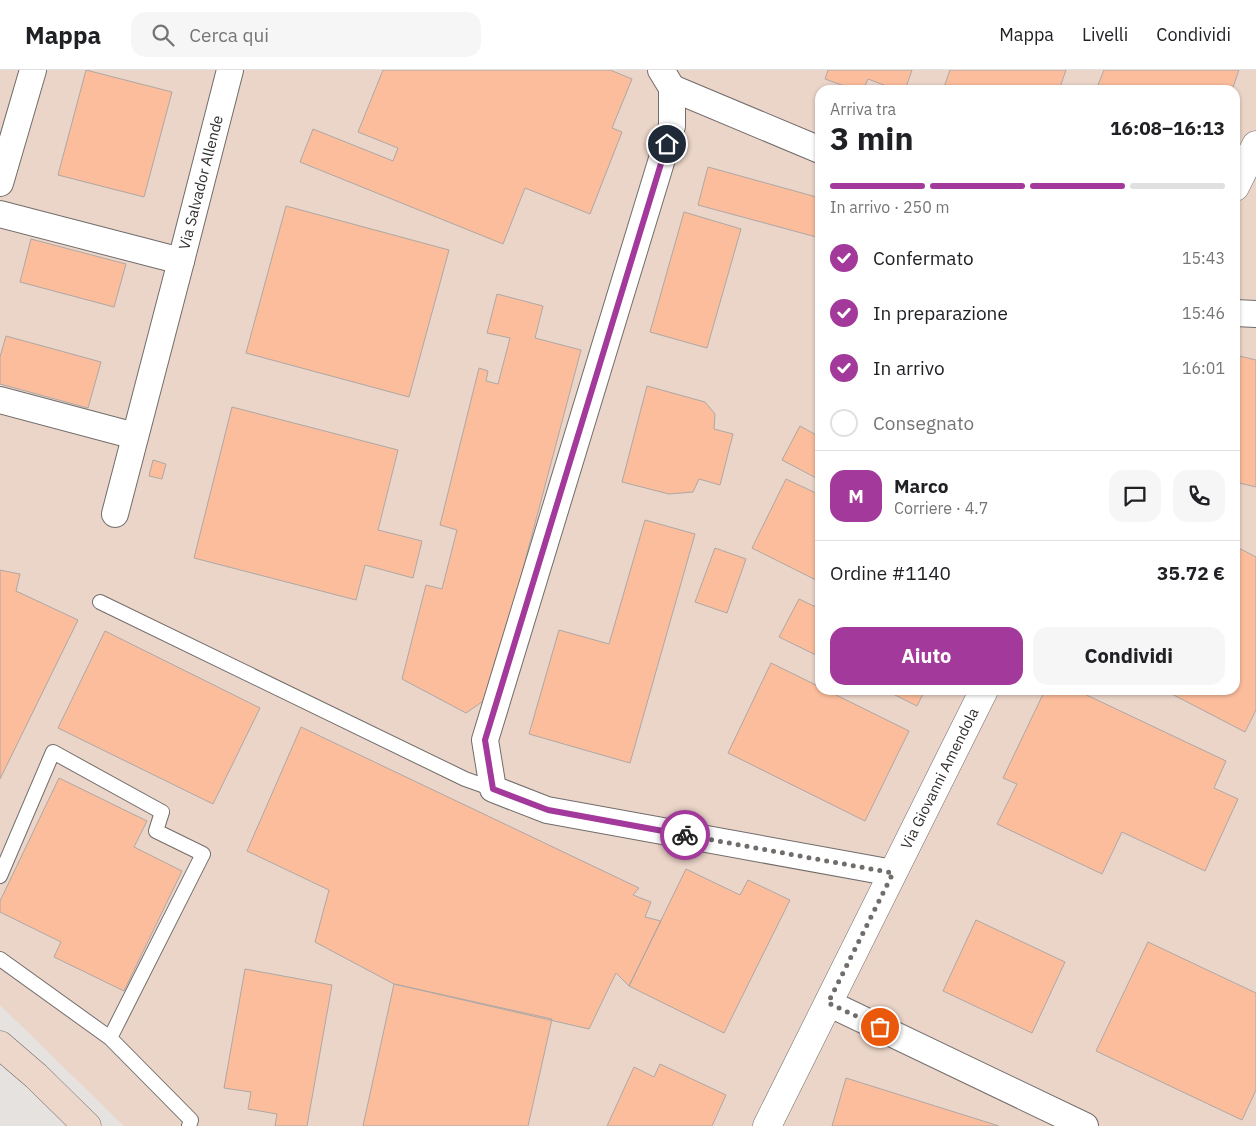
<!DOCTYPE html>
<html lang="it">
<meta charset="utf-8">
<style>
body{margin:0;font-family:"IBM Plex Sans",sans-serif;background:#f6f6f6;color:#202124;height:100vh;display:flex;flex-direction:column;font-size:19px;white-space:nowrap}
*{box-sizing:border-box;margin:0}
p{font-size:16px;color:#757577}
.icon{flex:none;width:28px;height:28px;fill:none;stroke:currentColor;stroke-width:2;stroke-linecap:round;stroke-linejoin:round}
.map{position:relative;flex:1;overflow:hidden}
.side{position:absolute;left:815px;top:15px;width:425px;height:610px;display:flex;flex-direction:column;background:#fff;border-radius:15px;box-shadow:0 1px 4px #0004}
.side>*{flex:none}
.pin{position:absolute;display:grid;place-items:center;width:42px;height:42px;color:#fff;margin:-21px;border:2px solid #fff;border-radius:50%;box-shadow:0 1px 5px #0007}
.courier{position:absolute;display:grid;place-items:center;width:50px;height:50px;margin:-25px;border:4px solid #a2399b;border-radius:50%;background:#fff;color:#222;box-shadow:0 1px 6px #0007}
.overview em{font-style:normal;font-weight:700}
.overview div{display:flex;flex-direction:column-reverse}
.overview{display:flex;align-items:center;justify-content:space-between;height:85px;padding:0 15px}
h1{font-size:32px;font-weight:700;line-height:38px}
.bar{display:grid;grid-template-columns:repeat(4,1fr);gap:8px 5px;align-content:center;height:60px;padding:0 15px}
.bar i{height:6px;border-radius:4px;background:#e0e0e0}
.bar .current{background:#a2399b}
.bar p{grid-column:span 4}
.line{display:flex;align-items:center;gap:12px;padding:0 15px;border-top:1px solid #e0e0e0}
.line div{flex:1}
.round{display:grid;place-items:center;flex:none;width:52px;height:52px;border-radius:15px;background:#f6f6f6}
ol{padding:0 15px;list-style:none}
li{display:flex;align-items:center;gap:15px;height:55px}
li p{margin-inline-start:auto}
li .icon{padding:5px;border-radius:50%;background:#a2399b;color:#fff;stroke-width:4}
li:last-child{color:#757577}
li i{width:28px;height:28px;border:2px solid #e0e0e0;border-radius:50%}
.button{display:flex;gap:10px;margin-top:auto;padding:10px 15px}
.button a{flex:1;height:58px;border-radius:15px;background:#a2399b;color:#fff;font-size:20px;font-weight:700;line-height:58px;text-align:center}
.button a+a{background:#f6f6f6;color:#202124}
header{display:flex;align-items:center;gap:30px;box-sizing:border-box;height:70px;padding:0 25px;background:#fff;border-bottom:1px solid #e0e0e0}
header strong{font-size:24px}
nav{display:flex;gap:28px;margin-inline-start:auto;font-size:18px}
.search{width:350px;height:45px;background:#f6f6f6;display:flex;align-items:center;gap:12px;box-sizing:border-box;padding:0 18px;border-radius:15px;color:#757577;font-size:19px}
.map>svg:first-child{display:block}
.industrial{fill:#ebd4c8;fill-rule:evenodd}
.building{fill:#fbbd9c;stroke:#ada8a6}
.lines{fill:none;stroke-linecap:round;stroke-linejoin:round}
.service-casing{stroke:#716d6b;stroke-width:16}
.minor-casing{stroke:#716d6b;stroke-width:28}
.tertiary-casing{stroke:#716d6b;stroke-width:29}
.secondary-casing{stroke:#716d6b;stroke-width:29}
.service{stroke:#fff;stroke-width:14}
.minor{stroke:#fff;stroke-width:26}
.tertiary{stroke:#fff;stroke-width:28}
.secondary{stroke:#edd7cb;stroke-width:28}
.done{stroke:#706d6b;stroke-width:5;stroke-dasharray:0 9}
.route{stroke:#a2399b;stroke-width:6}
.labels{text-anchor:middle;stroke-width:4.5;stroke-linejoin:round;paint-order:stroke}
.street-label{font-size:15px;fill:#302e2d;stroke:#f4efec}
</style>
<header>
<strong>Mappa</strong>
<div class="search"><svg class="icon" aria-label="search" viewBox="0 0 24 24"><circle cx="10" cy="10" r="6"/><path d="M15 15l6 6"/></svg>Cerca qui</div>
<nav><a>Mappa</a><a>Livelli</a><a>Condividi</a></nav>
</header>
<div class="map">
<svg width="1256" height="1056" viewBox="0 0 1256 1056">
<rect width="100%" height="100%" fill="#e6e2df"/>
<path class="industrial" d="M0,0H1256V1056H124L0,935ZM820,20H1235V620H820Z"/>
<path class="building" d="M86,0L172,22L144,127L58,105Z
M383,0H610L632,9L612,58L622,62L590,144L525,118L503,174L300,92L313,59L393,91L398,78L358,62Z
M828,0H912L905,20H897L868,9L863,20H855L825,9Z
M950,0H1066L1059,20H943Z
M1104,0H1239L1232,20H1157L1152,18V20H1096Z
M708,97L820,128V168L698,135Z
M286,136L449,180L409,327L246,283Z
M684,142L741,159L707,278L650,262Z
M31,169L126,194L114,237L20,212Z
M497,224L543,236L535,268L581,280L489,627L466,643L402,609L426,515L442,519L457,460L440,455L479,298L488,301L486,311L498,314L510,268L487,263Z
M6,266L101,292L88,338L0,314V287Z
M1235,285L1256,290V417L1235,412Z
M647,316L705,332L715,344L714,359L733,364L720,415L699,409L693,422L669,424L622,412Z
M232,337L398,380L378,460L422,471L413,508L365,495L356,530L194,488Z
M800,356L820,367V410L782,390Z
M153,390L166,394L162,409L149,406Z
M786,409L820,425V512L752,478Z
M645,450L695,464L630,693L529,664L559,560L609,574Z
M1235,476L1256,487V640L1245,662L1164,620H1235Z
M715,478L746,489L727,543L695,532Z
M0,500L20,504L16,521L78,550L0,709Z
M799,529L820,539V587L779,567Z
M105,561L260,638L213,734L58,658Z
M771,593L820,617V620H826L909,661L865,751L728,683Z
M885,620H925L917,636Z
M1045,620H1076L1226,691L1214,718L1238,729L1205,801L1122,762L1102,804L997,754L1017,714L1003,708Z
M301,657L639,818L633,825L651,832L645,847L661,851L629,916L616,903L589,959L394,914L315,872L329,820L247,781Z
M59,708L147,751L134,777L182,801L124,921L54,887L61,872L0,842V831Z
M686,799L740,825L748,810L790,830L724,963L629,916Z
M976,850L1065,892L1032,963L943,921Z
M1148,872L1256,923V1020L1242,1050L1096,981Z
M245,899L332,915L307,1056H275L277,1044L248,1039L251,1022L224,1018Z
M394,914L552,949L528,1056H363Z
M660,994L726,1025L712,1056H607L634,997L654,1007Z
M846,1008L999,1056H832Z"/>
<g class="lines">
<defs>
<path id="service" d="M100,532L465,709L493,719
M0,806L53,682L162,742L156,761L203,784L110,968L0,889
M110,968L191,1050L189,1056"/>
<g id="minor">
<path d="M661,0L672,18V56L485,670L493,719L547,740L893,803"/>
<path d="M672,18L820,80"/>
<path d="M0,113L33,0"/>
<path id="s1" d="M0,144L181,191L230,0"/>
<path d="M1235,243L1256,244"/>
<path d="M0,330L135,366"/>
<path d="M115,444L181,191"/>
<path d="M828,933L1085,1056"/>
</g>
<g id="tertiary">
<path d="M1235,117L1256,75"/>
<path id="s2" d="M767,1056L984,620"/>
</g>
<path id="secondary" d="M0,975L36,1006L87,1056"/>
</defs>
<use href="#service" class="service-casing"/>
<use href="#minor" class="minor-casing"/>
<use href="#tertiary" class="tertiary-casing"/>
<use href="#secondary" class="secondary-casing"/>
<use href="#service" class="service"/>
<use href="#minor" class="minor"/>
<use href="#tertiary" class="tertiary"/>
<use href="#secondary" class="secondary"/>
</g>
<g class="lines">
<path class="done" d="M685,765L893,803L828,933L880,957"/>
<path class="route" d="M667,74L485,670L493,719L548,740L685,765"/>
</g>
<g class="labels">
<g class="street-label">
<text dy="5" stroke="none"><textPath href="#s1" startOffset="268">Via Salvador Allende</textPath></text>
<text dy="5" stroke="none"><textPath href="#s2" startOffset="388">Via Giovanni Amendola</textPath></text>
</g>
</g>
</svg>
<div class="pin" style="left:880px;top:957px;background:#ea580c"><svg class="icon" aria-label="bag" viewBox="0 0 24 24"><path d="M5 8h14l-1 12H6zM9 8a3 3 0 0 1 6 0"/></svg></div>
<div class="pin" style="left:667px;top:74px;background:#1f2937"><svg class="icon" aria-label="home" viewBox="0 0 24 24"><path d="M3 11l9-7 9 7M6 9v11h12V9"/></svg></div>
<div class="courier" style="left:685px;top:765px"><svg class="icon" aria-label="bike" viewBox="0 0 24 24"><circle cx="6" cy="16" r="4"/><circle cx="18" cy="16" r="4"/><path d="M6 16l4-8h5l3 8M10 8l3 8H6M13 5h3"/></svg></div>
<section class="side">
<div class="overview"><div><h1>3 min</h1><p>Arriva tra</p></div><em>16:08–16:13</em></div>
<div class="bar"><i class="current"></i><i class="current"></i><i class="current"></i><i></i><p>In arrivo · 250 m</p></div>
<ol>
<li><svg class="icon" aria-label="check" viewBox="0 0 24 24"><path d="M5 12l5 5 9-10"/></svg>Confermato<p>15:43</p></li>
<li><svg class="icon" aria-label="check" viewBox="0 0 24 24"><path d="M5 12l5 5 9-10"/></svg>In preparazione<p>15:46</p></li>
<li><svg class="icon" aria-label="check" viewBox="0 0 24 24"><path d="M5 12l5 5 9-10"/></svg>In arrivo<p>16:01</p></li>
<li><i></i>Consegnato</li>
</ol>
<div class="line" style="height:90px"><b class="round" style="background:#a2399b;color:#fff">M</b><div><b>Marco</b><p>Corriere · 4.7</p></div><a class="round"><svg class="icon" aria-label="chat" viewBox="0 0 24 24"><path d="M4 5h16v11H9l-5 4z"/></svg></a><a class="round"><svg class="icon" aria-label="phone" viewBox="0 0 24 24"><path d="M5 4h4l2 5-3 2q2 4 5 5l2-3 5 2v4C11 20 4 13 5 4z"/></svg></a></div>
<div class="line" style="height:65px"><div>Ordine #1140</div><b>35.72 €</b></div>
<div class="button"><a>Aiuto</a><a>Condividi</a></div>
</section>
</div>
